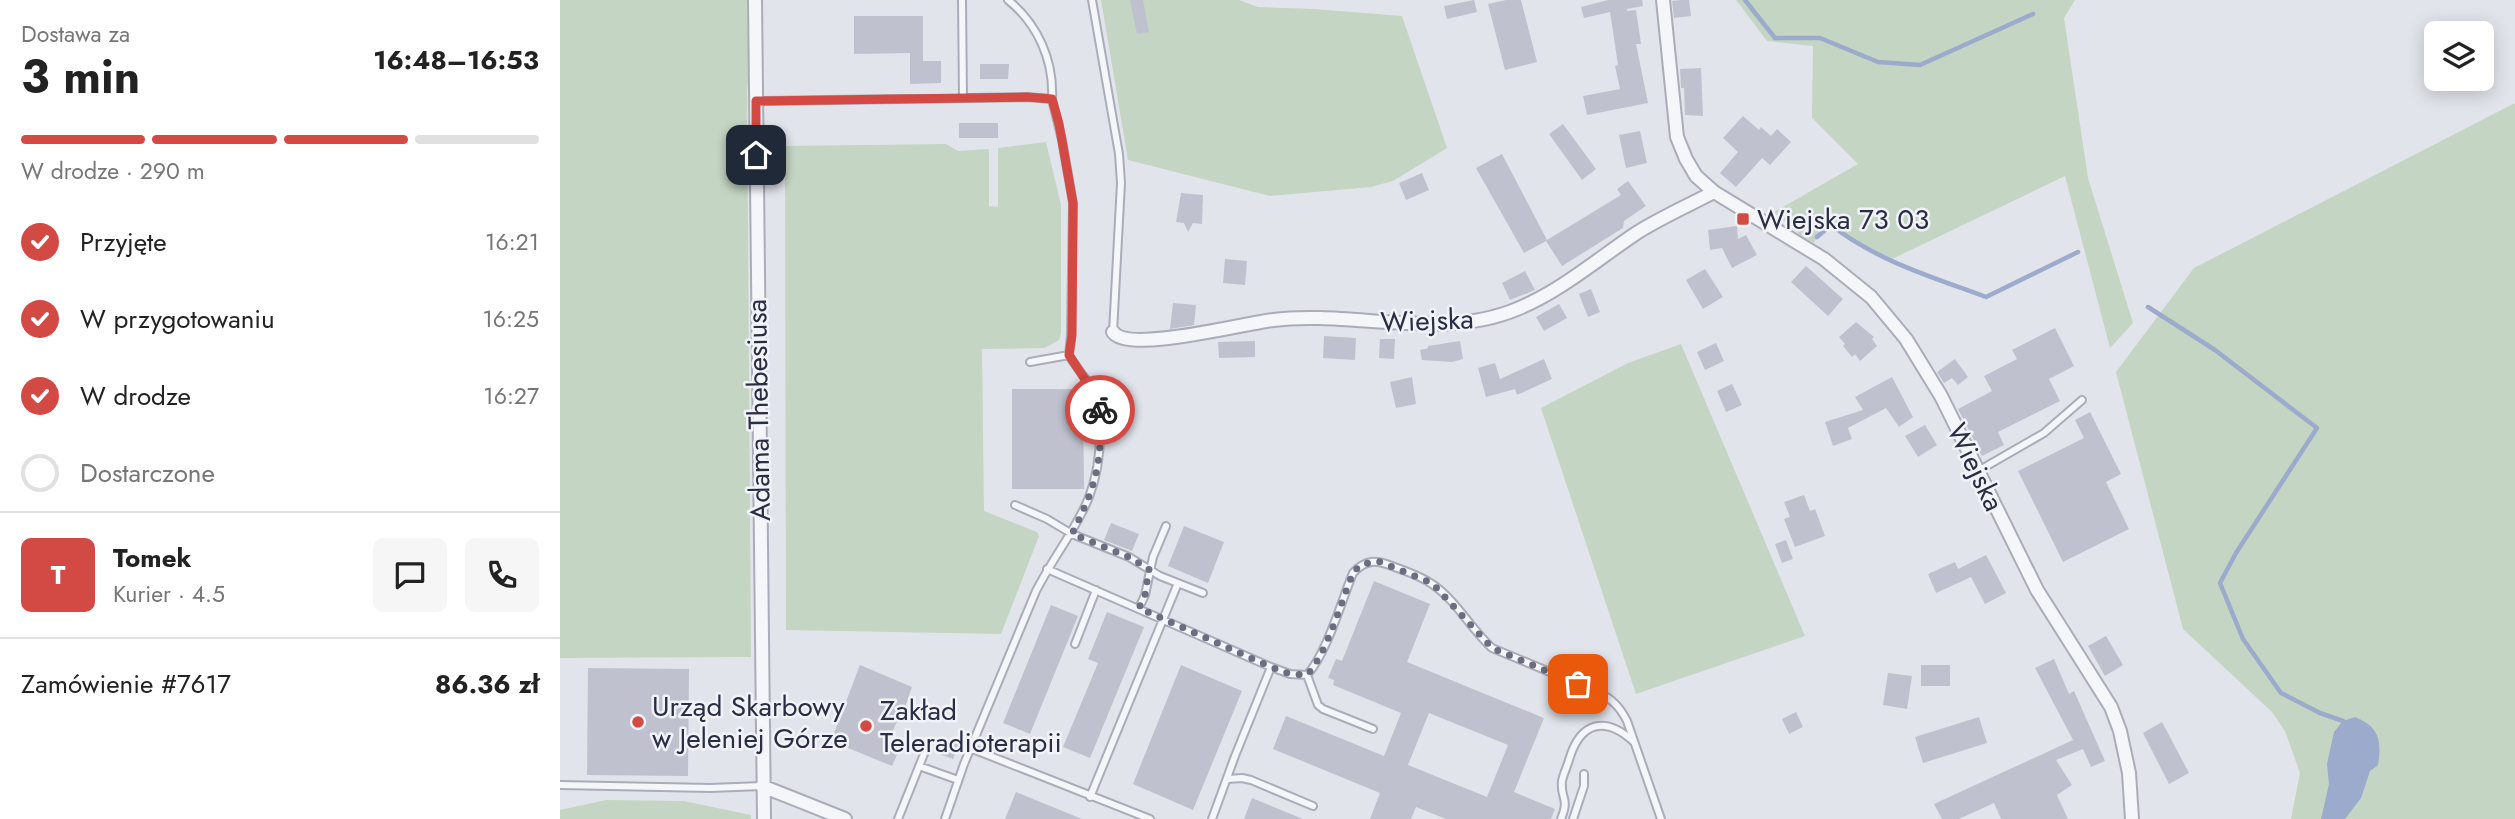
<!DOCTYPE html>
<html lang="pl">
<meta charset="utf-8">
<style>
body{margin:0;font-family:Jost,sans-serif;background:#f6f6f6;color:#222;height:100vh;display:flex;flex-direction:column;font-size:26px;white-space:nowrap}
*{box-sizing:border-box;margin:0}
p{font-size:23px;color:#767676}
.icon{flex:none;width:38px;height:38px;fill:none;stroke:currentColor;stroke-width:2;stroke-linecap:round;stroke-linejoin:round}
.map{position:relative;flex:1;overflow:hidden}
.details{display:flex;flex-direction:column;background:#fff;width:560px}
.details>*{flex:none}
.controls{position:absolute;left:1864px;top:21px;display:grid;gap:14px}
.controls a{display:grid;place-items:center;width:70px;height:70px;border-radius:10px;background:#fff;box-shadow:0 4px 18px #0003;font-size:35px}
.pin{position:absolute;display:grid;place-items:center;width:60px;height:60px;color:#fff;margin:-30px;border-radius:14px;box-shadow:0 4px 10px #0006}
.courier{position:absolute;display:grid;place-items:center;width:70px;height:70px;margin:-35px;border:5px solid #d34944;border-radius:50%;background:#fff;color:#222;box-shadow:0 2px 9px #0007}
.headline em{font-style:normal;font-weight:700}
.headline div{display:flex;flex-direction:column-reverse}
.headline{display:flex;align-items:center;justify-content:space-between;height:119px;padding:0 21px}
h1{font-size:46px;font-weight:700;line-height:52px}
.bar{display:grid;grid-template-columns:repeat(4,1fr);gap:10px 7px;align-content:center;height:84px;padding:0 21px}
.bar i{height:9px;border-radius:5px;background:#e0e0e0}
.bar .active{background:#d34944}
.bar p{grid-column:span 4}
.line{display:flex;align-items:center;gap:18px;padding:0 21px;border-top:2px solid #e0e0e0}
.line div{flex:1}
.round{display:grid;place-items:center;flex:none;width:74px;height:74px;border-radius:10px;background:#f6f6f6}
ol{padding:0 21px;list-style:none}
li{display:flex;align-items:center;gap:21px;height:77px}
li p{margin-inline-start:auto}
li .icon{padding:7px;border-radius:50%;background:#d34944;color:#fff;stroke-width:4}
li:last-child{color:#767676}
li i{width:38px;height:38px;border:4px solid #e0e0e0;border-radius:50%}
main{display:flex;flex:1;min-height:0}
.map>svg:first-child{display:block}
.green{fill:#c4d5c3}
.water{fill:#9caacc}
.lines{fill:none;stroke-linecap:round;stroke-linejoin:round}
.stream{stroke:#9caacc;stroke-width:4.5}
.building{fill:#bfc2ce;fill-rule:evenodd}
.service-casing{stroke:#aaadb9;stroke-width:10}
.minor-casing{stroke:#aaadb9;stroke-width:16}
.service{stroke:#f5f6f9;stroke-width:6}
.minor{stroke:#f5f6f9;stroke-width:12}
.done{stroke:#6a6e7e;stroke-width:7;stroke-dasharray:0 12.6}
.route{stroke:#d34944;stroke-width:9}
.poi-dot{fill:#d34944;stroke:#f2f3f8;stroke-width:2.5}
.labels{text-anchor:middle;stroke-width:5;stroke-linejoin:round;paint-order:stroke}
.poi-label{font-size:28px;fill:#292e44;stroke:#f2f3f8;text-anchor:start}
.street-label{font-size:28px;fill:#292e44;stroke:#f2f3f8}
</style>
<main>
<section class="details">
<div class="headline"><div><h1>3 min</h1><p>Dostawa za</p></div><em>16:48–16:53</em></div>
<div class="bar"><i class="active"></i><i class="active"></i><i class="active"></i><i></i><p>W drodze · 290 m</p></div>
<ol>
<li><svg class="icon" aria-label="check" viewBox="0 0 24 24"><path d="M5 12l5 5 9-10"/></svg>Przyjęte<p>16:21</p></li>
<li><svg class="icon" aria-label="check" viewBox="0 0 24 24"><path d="M5 12l5 5 9-10"/></svg>W przygotowaniu<p>16:25</p></li>
<li><svg class="icon" aria-label="check" viewBox="0 0 24 24"><path d="M5 12l5 5 9-10"/></svg>W drodze<p>16:27</p></li>
<li><i></i>Dostarczone</li>
</ol>
<div class="line" style="height:126px"><b class="round" style="background:#d34944;color:#fff">T</b><div><b>Tomek</b><p>Kurier · 4.5</p></div><a class="round"><svg class="icon" aria-label="chat" viewBox="0 0 24 24"><path d="M4 5h16v11H9l-5 4z"/></svg></a><a class="round"><svg class="icon" aria-label="phone" viewBox="0 0 24 24"><path d="M5 4h4l2 5-3 2q2 4 5 5l2-3 5 2v4C11 20 4 13 5 4z"/></svg></a></div>
<div class="line" style="height:91px"><div>Zamówienie #7617</div><b>86.36 zł</b></div>
</section>
<div class="map">
<svg width="1955" height="819" viewBox="0 0 1955 819">
<rect width="100%" height="100%" fill="#e2e4eb"/>
<path class="green" d="M0,0H190V48L187,91L191,657L0,658Z
M541,0H679L698,7L754,9L842,16L887,148L833,181L811,187L710,196L568,160Z
M1176,0H1515L1504,18L1528,178L1573,323L1550,348L1505,176L1330,260L1297,245L1271,225L1257,237L1254,243L1240,235L1214,212L1298,164L1252,118L1253,46L1207,41Z
M1955,103V819H1731L1740,773L1725,731L1712,712L1623,629L1556,372L1634,268Z
M486,142L501,205V333L499,340L485,348L422,349L424,511L477,532L479,536L441,634L226,630L225,146L386,144L398,151L429,149V206L438,207V148Z
M1121,344L1245,636L1076,694L981,408L1068,363Z
M46,800L124,801L191,815V819H0V810Z"/>
<path class="water" d="M1795,717C1819,727 1822,740 1818,765L1810,771L1801,798L1785,819H1761L1769,784L1767,764L1774,732L1783,721Z"/>
<g class="lines">
<path class="stream" d="M1185,0L1215,38H1260L1318,62L1360,65L1473,14
M1257,237L1271,225C1317,261 1372,277 1426,297L1518,252
M1588,307L1655,350L1757,428L1676,553L1660,583L1683,639L1721,693L1760,713L1783,721L1784,727"/>
</g>
<path class="building" d="M570,0H583L589,32L577,34Z
M914,0L917,12L887,19L884,6Z
M946,0H961L977,62L945,70L928,4Z
M1048,0H1082L1083,6L1067,9V11L1076,10L1081,44H1076L1088,103L1027,115L1023,96L1060,89L1055,66L1058,65L1050,12L1024,18L1021,7Z
M1121,0H1129L1131,16L1114,18L1112,1Z
M294,16H363V61H381V83L350,84V53L294,54Z
M420,64H449L448,79H420Z
M1141,68L1143,116L1125,115L1124,88H1121L1120,69Z
M1183,116L1199,130L1201,127L1211,136L1217,129L1231,142L1210,165L1202,158L1176,187L1160,173L1178,152L1163,138Z
M399,123H438V138H399Z
M1003,124L1036,169L1022,180L989,134Z
M1080,131L1087,163L1066,168L1059,135Z
M942,154L987,240L1061,195L1057,189L1068,181L1086,206L1064,221L1063,228L1002,266L986,241L964,253L916,168Z
M862,173L869,190L846,200L839,183Z
M621,193L643,195L642,224L633,223L628,232L624,223L616,222Z
M1177,226L1178,239L1186,235L1197,255L1172,268L1162,248L1150,250L1148,230Z
M665,259L687,261L685,285L663,283Z
M1246,266L1283,299L1268,316L1231,282Z
M1145,269L1163,297L1143,309L1126,280Z
M965,271L975,290L950,300L942,283Z
M1031,289L1040,312L1028,317L1019,294Z
M613,303L636,305L634,325L610,329Z
M999,304L1007,318L984,331L976,317Z
M1296,322L1314,337L1312,339L1317,346L1300,361L1295,354L1292,357L1283,346L1285,344L1279,337Z
M1495,328L1514,366L1489,379L1500,401L1438,432L1444,445L1422,456L1398,409L1432,391L1424,376L1457,359L1452,350Z
M764,336L796,338L795,360L763,358Z
M820,339H835L834,359L819,358Z
M695,341V357L659,358L658,342Z
M900,341L903,359L892,362L862,360L860,350L868,348V346Z
M1156,343L1164,361L1145,370L1137,352Z
M984,359L992,379L957,395L955,389L926,397L918,368L935,363L940,379Z
M1395,359L1408,377L1398,385L1392,378L1384,383L1377,372Z
M852,377L856,404L836,408L830,382Z
M1332,377L1353,417L1339,427L1326,408L1288,428L1292,439L1273,446L1265,422L1303,410L1295,397Z
M1172,384L1182,405L1166,412L1157,391Z
M452,389H523L524,489H452Z
M1530,412L1561,474L1546,482L1569,529L1503,562L1458,471L1524,438L1515,420Z
M1365,425L1377,445L1358,457L1345,436Z
M1244,495L1250,511L1255,509L1265,536L1235,547L1224,519L1230,517L1224,502Z
M551,523L579,534L572,551L544,540Z
M624,526L664,542L648,583L608,566Z
M1226,540L1233,559L1222,563L1215,544Z
M1426,555L1446,593L1425,604L1411,577L1376,593L1368,574L1395,562L1398,569Z
M814,581L870,604L847,662L984,718L954,792L995,809L991,819H886L856,807L851,819H810L820,793L713,749L726,716L824,756L841,713L773,685L774,680L768,678L776,659L782,661ZM869,713L948,745L927,797L848,765Z
M491,605L518,616L470,734L443,723Z
M547,612L584,627L530,758L503,747L538,663L528,659Z
M1546,636L1563,665L1545,676L1528,646Z
M1494,659L1509,694L1514,691L1545,761L1531,767L1523,749L1496,760L1512,785L1497,795L1508,819H1441L1434,803L1399,819H1382L1374,804L1513,740L1475,668Z
M300,665L352,687L344,710L341,712L329,740L341,746L332,766L271,741Z
M621,665L682,691L633,810L573,784Z
M1361,665H1390V686H1361Z
M28,668L129,669L128,776L27,775Z
M1328,673L1352,676L1347,709L1323,705Z
M1236,712L1243,727L1229,734L1222,719Z
M1419,717L1427,743L1363,763L1355,737Z
M1602,722L1629,773L1609,784L1583,733Z
M385,738L399,744L393,759L379,754Z
M456,792L522,819H445Z
M692,798L743,819H684Z"/>
<g class="lines">
<defs>
<path id="service" d="M402,0L403,98
M448,0C478,24 494,61 492,99
M532,0L559,154L561,183L553,332
M196,101L467,97L492,99L502,140L513,203L511,335L509,355C518,372 536,387 540,406C541,414 540,424 540,433C540,507 507,531 476,591L404,764L385,819
M470,362L509,355
M1418,471L1484,433L1522,400
M455,505L487,519L512,534L569,557L600,576L643,593
M487,569L711,667L730,674L747,675C767,653 781,602 793,573C806,559 816,560 832,566C845,571 861,576 872,584C896,600 911,629 932,648L1038,692C1052,699 1060,707 1067,721L1101,819
M579,608L585,595L593,557L606,526
M515,644L536,590
M747,675L758,705L763,709L813,729
M410,748L590,819
M359,766L398,780
M668,779L682,778L691,780L753,806
M0,785L150,788L202,786
M530,797L618,583
M338,819L366,749
M652,819L675,756L711,667
M1001,819C1010,797 1000,799 1002,781C1003,775 1007,767 1009,760C1020,722 1045,715 1074,742
M1013,819L1024,786V774"/>
<path id="minor" d="M195,0L204,819
M1103,0L1117,137L1126,159L1136,176L1154,192L1264,259L1311,297L1346,339L1381,396L1477,590L1551,707L1560,731L1569,773L1572,819
M553,332C568,354 685,323 713,320C790,310 882,341 957,309C1001,291 1039,258 1078,232C1102,217 1129,205 1154,192
M202,786L285,819"/>
</defs>
<use href="#service" class="service-casing"/>
<use href="#minor" class="minor-casing"/>
<use href="#service" class="service"/>
<use href="#minor" class="minor"/>
</g>
<g class="lines">
<path class="done" d="M540,410C542,465 536,485 512,534L569,557L589,569L585,595L579,608L711,667L730,674L747,675C767,653 781,602 793,573L800,565L818,561L872,583L932,648L1018,684"/>
<path class="route" d="M196,155V101L467,97L492,99L499,124L513,203L512,335L509,355L536,396L540,410"/>
</g>
<g class="poi-dot">
<rect x="1176" y="212" width="14" height="14" rx="3.5"/>
<circle cx="78" cy="722" r="7"/>
<circle cx="306" cy="726" r="7"/>
</g>
<g class="labels">
<g class="poi-label">
<text x="1197" y="229">Wiejska 73 03</text>
<text x="92" y="716">Urząd Skarbowy<tspan x="92" dy="32">w Jeleniej Górze</tspan></text>
<text x="320" y="720">Zakład<tspan x="320" dy="32">Teleradioterapii</tspan></text>
</g>
<g class="street-label">
<text transform="translate(867 320) rotate(-2)" y="10">Wiejska</text>
<text transform="translate(198 410) rotate(-91)" y="10">Adama Thebesiusa</text>
<text transform="translate(1416 467) rotate(64)" y="10">Wiejska</text>
</g>
</g>
</svg>
<div class="controls">
<a><svg class="icon" aria-label="layers" viewBox="0 0 24 24"><path d="M12 4l9 5-9 5-9-5zM3 14l9 5 9-5"/></svg></a>
</div>
<div class="pin" style="left:1018px;top:684px;background:#ea580c"><svg class="icon" aria-label="bag" viewBox="0 0 24 24"><path d="M5 8h14l-1 12H6zM9 8a3 3 0 0 1 6 0"/></svg></div>
<div class="pin" style="left:196px;top:155px;background:#1f2937"><svg class="icon" aria-label="home" viewBox="0 0 24 24"><path d="M3 11l9-7 9 7M6 9v11h12V9"/></svg></div>
<div class="courier" style="left:540px;top:410px"><svg class="icon" aria-label="bike" viewBox="0 0 24 24"><circle cx="6" cy="16" r="4"/><circle cx="18" cy="16" r="4"/><path d="M6 16l4-8h5l3 8M10 8l3 8H6M13 5h3"/></svg></div>
</div>
</main>
